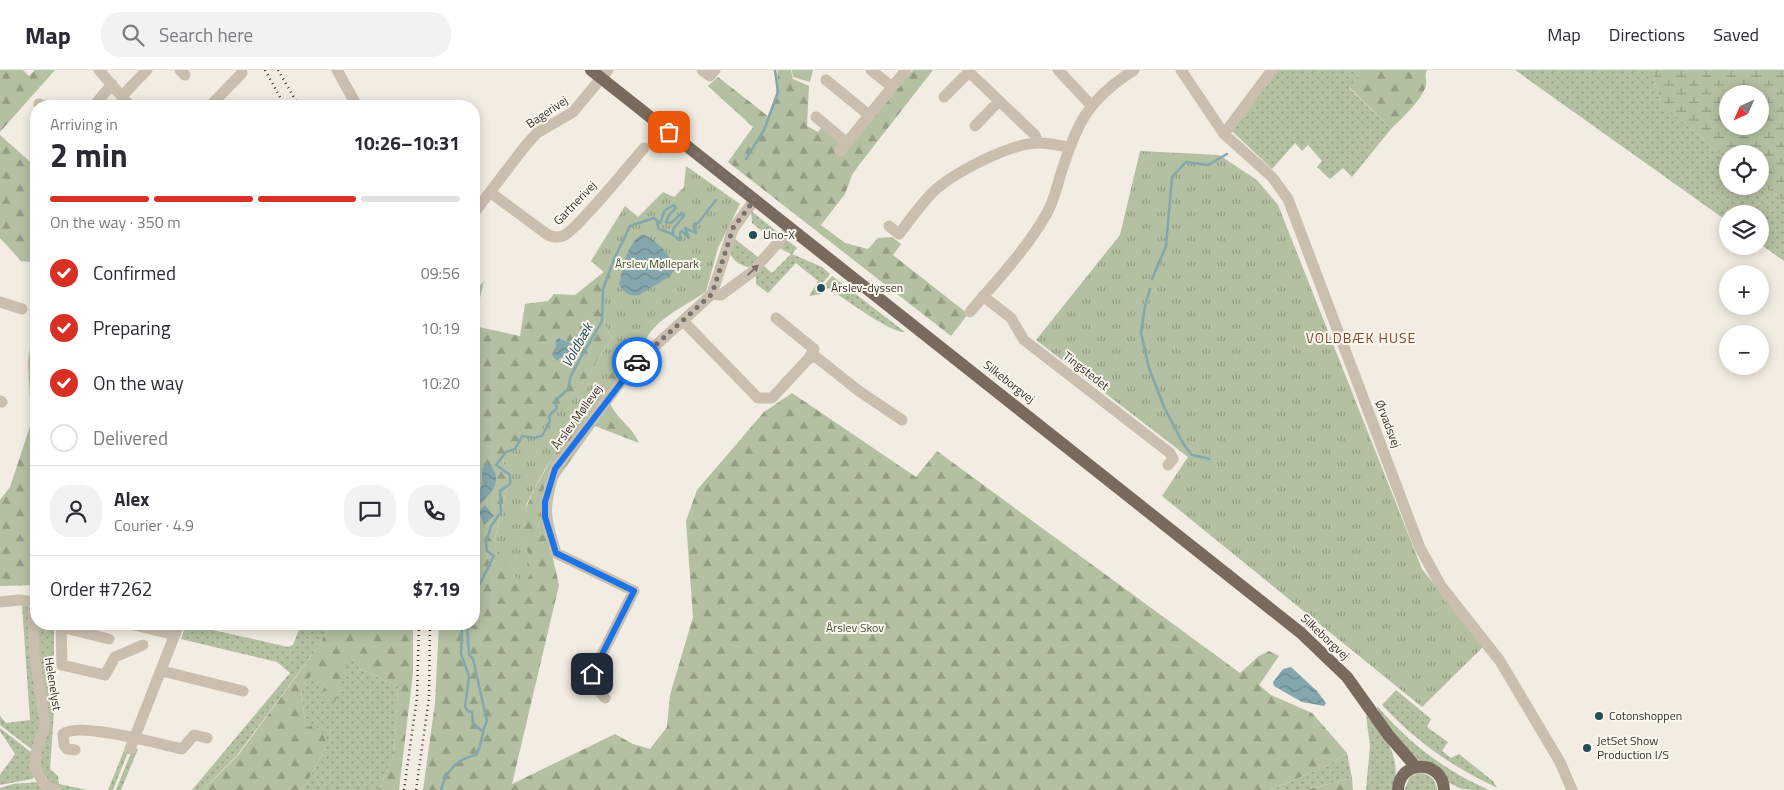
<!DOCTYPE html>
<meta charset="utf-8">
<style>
body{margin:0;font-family:"Titillium Web",sans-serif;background:#f2f2f3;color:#2b2b33;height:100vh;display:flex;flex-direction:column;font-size:19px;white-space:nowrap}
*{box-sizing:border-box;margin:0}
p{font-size:16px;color:#7c7c81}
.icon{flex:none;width:28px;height:28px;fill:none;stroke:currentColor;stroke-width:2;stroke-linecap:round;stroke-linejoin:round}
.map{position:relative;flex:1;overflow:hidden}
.details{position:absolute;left:30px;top:30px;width:450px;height:530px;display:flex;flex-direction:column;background:#fff;border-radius:20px;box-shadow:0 2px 12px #0003}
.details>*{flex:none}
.needle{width:32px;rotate:225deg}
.buttons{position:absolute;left:1719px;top:15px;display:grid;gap:10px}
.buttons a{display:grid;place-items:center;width:50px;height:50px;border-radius:50%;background:#fff;box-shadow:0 2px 12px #0003;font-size:25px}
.pin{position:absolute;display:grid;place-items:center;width:42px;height:42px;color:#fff;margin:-21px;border-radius:10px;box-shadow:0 2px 8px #0006}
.courier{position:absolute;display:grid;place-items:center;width:50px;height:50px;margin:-25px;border:4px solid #1a73e8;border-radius:50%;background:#fff;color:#222;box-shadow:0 1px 6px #0007}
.overview em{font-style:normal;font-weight:700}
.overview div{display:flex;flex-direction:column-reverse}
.overview{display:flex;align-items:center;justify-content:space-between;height:85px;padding:0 20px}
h1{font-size:32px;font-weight:700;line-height:38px}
.bar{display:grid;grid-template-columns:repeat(4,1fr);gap:8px 5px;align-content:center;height:60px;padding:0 20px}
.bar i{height:6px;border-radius:4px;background:#e1e1e2}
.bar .on{background:#d93025}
.bar p{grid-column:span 4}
.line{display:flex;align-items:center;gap:12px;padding:0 20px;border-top:1px solid #e1e1e2}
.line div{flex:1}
.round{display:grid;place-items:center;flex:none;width:52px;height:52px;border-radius:20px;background:#f2f2f3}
ol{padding:0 20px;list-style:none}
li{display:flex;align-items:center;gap:15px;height:55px}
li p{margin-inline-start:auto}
li .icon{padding:5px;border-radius:50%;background:#d93025;color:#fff;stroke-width:4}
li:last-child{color:#7c7c81}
li i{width:28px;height:28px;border:2px solid #e1e1e2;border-radius:50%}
header{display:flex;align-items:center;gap:30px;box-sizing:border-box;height:70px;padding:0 25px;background:#fff;border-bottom:1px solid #e1e1e2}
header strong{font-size:24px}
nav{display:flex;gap:28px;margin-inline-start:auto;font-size:18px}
.search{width:350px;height:45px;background:#f2f2f3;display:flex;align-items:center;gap:12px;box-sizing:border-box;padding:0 18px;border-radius:20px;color:#7c7c81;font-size:19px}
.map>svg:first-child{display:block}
.grass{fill:url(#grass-dots)}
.forest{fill:url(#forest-firs);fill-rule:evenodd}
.wetland{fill:url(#wetland-marsh);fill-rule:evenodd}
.park{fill:url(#park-tufts)}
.water{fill:url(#water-waves)}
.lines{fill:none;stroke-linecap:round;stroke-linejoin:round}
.stream{stroke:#83a7ad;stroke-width:2.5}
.minor{stroke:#cabeae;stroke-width:11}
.major{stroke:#796a5e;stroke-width:12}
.rail{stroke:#39312c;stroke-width:2.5;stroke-dasharray:1 4;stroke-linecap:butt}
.oneway{fill:#7a7066}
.done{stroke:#7a726c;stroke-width:5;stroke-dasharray:0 9}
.route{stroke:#1a73e8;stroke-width:6}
.poi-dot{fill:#244e58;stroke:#faf6ee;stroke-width:2}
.labels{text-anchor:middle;stroke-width:4;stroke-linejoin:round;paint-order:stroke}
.street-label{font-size:12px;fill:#39312c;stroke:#faf6ee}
.poi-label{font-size:12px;fill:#39312c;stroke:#faf6ee;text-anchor:start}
.park-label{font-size:12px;fill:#445531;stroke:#faf6ee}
.neighbourhood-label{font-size:14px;letter-spacing:1px;fill:#82492b;stroke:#faf6ee}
.water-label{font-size:14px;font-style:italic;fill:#244e58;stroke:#faf6ee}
</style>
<header>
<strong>Map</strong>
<div class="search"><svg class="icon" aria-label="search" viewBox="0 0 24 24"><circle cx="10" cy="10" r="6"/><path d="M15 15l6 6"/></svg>Search here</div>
<nav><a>Map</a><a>Directions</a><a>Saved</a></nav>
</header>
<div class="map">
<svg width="1784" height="720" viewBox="0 0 1784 720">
<defs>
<pattern id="grass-dots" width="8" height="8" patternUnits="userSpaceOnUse" patternTransform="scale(1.25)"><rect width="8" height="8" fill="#b3c0a2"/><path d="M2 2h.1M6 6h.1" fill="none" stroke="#939d84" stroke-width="1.8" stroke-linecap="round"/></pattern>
<pattern id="forest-firs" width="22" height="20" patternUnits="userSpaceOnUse" patternTransform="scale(1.25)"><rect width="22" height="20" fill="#b3c0a2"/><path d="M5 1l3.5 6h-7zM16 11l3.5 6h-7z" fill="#939d84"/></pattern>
<pattern id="wetland-marsh" width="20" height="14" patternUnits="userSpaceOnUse" patternTransform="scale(1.25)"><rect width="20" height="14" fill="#b3c0a2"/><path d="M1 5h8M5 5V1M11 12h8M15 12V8" fill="none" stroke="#939d84"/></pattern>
<pattern id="park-tufts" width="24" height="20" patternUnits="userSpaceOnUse" patternTransform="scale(1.25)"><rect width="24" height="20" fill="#b3c0a2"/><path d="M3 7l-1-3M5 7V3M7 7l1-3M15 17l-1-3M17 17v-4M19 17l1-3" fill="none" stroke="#939d84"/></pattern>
<pattern id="water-waves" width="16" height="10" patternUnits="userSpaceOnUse" patternTransform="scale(1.25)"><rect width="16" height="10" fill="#83a7ad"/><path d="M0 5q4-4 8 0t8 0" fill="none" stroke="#6c898d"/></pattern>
</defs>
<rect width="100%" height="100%" fill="#f2ece2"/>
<path class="grass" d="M1278,0H1352L1358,6L1349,18L1391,59L1352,107L1343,98L1330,109L1317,97L1322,91L1308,75L1302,81L1295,73L1272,99L1232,61Z
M1515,0H1652L1660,32L1727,90L1728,116H1760V114L1784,131V191L1760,174V144H1728L1727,151Z
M751,141L780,164L768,166L752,153Z
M735,169L759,188L749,197C741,196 734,191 730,184Z
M787,170L797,178L792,184L822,197L830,204L822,214L824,215L832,206L905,262C892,264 842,227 828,218L822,224L809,226L818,211L796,193L768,223L756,214V203L764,196L772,203L791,184L779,178Z
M22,534H26L30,539L42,647L34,681L0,655V646L6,653L30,650Z
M36,554H54V641L50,699L58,706L59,714L87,720H61L55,717L46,711L38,692L47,661L36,574Z
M186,554L288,577L293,575L301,554H331L320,574L238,684L203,720H192L290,603L277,592L181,569Z
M350,582L360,599L398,616L394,684L379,720H303L327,675L311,655L306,661L301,618L312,603L325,616Z
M1396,620L1431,649L1427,657L1448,672L1442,681L1451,688L1459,684L1493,711L1497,718C1450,695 1418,673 1382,635Z
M1377,636C1409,673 1445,701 1489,720C1481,720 1469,720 1462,719C1437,710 1382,661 1377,636Z
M1366,645C1387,669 1402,687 1393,720H1366L1370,676Z
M0,658L32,683L35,706L32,709L0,715V705L15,684L0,661Z
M126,676L130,677L113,720H108Z
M133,678L138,679L121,720H116Z
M1347,683L1352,708L1305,720H1271L1330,694Z
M1418,703C1429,703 1436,709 1437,720H1404L1410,707Z
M39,712L49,720H0V718L13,714Z"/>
<path class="forest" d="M0,0H23L29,6L35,0H55L0,62Z
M778,0H791L793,9L809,16L807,56L818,62L822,57L841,72L843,85L913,0H933L859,95L852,105L845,124L821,155L845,173L868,179L878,168L892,167L901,174L893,185L968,244L951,266L728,92L753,57L708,16L718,7L769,47L776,23Z
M1352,0H1427C1424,6 1427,9 1426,15C1423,29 1401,49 1391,59L1349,17L1358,6Z
M0,65L36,97V203L31,192L21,191L0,168Z
M605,201L607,205C600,227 599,248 612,268L586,309L547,354L502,385L508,411L494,473L530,487C527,481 521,473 520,466C514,432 607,306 631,275L645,274L618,309L608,329C616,350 631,354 639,373L595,356L551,418L545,454L559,515L512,714L615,664L633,674L650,679L667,657L670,625L693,547L686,451L697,420L764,342L792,323L916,407L937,381L1240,603L1259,586L1269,581L1279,586L1259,615L1271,625L1312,643L1347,683L1330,694L1271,720H423L435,633L439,554H474V256L520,266L525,234L548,231L554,224L575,225ZM560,268L573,274L574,279L559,290L556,270Z
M484,211L474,253V223Z
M36,236V515L0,516V430L10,417L31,353L28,292Z
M331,554H413V603L399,720H379L394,684L398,616L360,599L350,583L335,632L319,630L325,616L312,604L301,618L306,660L311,655L321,659L327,675L303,720H203L239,684L320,574Z
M1352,708L1353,720H1305Z"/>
<path class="wetland" d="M1652,0H1784V131L1760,114V84H1728L1727,90L1660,32ZM1728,24H1760V56H1728Z"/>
<path class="park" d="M792,0H813L810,12L793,7Z
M1140,81L1219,85L1257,110L1278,135L1422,499L1483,577L1422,637L1162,426L1188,387L1036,270L1120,165Z
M686,96L740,134L718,178L706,222C688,234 648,253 645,274L631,275L545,399L527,433L520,466L530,487L531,504L523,516L506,495L494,473L508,411L502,385L547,353L586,309L612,268C599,248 600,227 607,205L591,191L625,136L638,147L663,122L674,127L684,117Z"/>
<path class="water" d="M643,164C658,172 671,184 674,201L669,207L639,225C628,227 624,222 619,214C623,197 627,172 643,164Z
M559,268L573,274L574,279L557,291L552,285L556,280V270Z
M488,393C505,408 492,425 477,436L474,432L482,415V399Z
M485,435L494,446L484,455L479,442Z
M1291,597L1317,621L1326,633L1324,636L1302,632L1274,616L1273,612L1283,599Z"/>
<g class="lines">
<path class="stream" d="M746,89L764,60L778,22L775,0
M657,153L659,159L672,164
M1152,209L1166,176L1172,107L1186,92L1208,95L1227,84
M1150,219L1145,236L1141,263L1149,298L1164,337L1184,375L1192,385L1210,389
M474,532V525L494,486L487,481L486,473L491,456L501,442L500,421L510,414V405L496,395L506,382L515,379L522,366L534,368L542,366L550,351L549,346L557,338L555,331L568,319L571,305L602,251L603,219L615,187L630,156L654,148L660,153L665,140L674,135L676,138L669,145L666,152L671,153L682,143L684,146L673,159V165L680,170V162L682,161L689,168L685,158L696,163L694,154L698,153L716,130
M462,554L461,584L469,606L465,637L468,641L472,642L473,653L482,661
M441,720C445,702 458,688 476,685C483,674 481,662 487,651L473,589L469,584L467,554"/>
<path class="minor" d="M99,0L130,36
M180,0L185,5
M337,0L357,36
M702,0L710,6L715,0
M871,0L892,17
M1058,0L1091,35
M1181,0L1224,64L1272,107L1288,129L1420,478L1441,516L1500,591L1560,692L1572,720
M826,10L869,45
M122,26L147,0
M944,27L969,2L1035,65L1038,73
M39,34L44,36
M94,36L112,14
M210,36L242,3
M816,47L847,73
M975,56L999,31
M1224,64L1272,0
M840,81L906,0
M491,123L548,165C552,167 557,168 563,166C577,160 630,94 644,78
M474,143L526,75L537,63L573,42L608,0
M889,156L899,164C909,151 919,137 930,125C950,104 1010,73 1039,73C1049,73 1060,76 1069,77
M712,224L721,225L752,202L791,158
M983,226L1011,248L1024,270L1170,383L1173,389L1168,395
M0,232L22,239
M970,242C996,211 1027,179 1047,143C1054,131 1057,116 1061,103C1078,52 1087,30 1134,0
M776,248L814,279L809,288
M683,251L758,328H772L809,288L816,287L859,321L902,350
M0,331L2,332
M33,531L34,582L45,654L36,683L35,698L45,715L55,720
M0,532L19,530L36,532
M61,554L62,595L105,605L115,587L143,575
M130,554L175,565
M61,557L109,569
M162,601L243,621
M605,628L592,613V604L634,521L556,483C544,443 543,439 555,399L632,297L712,224L733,159L755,129
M130,679L179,554
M75,680L67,679L64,675L63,664C79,651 159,674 182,679L194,665L207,668"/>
<path class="major" d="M591,0L1301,563L1347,607L1389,666L1416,697
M1398,720C1399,689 1443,689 1444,720"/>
<path class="rail" d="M265,0L285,36
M278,0L299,36
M404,720L417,627L419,554
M416,720L429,628L430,554"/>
</g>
<defs><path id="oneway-solid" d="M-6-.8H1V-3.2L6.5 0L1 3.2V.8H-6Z" transform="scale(1.25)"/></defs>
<use class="oneway" href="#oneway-solid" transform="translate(753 200) rotate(-43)"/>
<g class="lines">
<path class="done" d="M637,292L712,224L733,158L755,129L669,62"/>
<path class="route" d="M592,604L634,521L556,483L545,447V432L555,399L637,292"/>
</g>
<g class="poi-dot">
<circle cx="753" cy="165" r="5"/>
<circle cx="821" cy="218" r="5"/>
<circle cx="1599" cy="646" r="5"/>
<circle cx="1587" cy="678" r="5"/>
</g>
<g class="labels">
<g class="street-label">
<text transform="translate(547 42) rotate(-34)" y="4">Bagerivej</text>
<text transform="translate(575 133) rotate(-46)" y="4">Gartnerivej</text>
<text transform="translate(1086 301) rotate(38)" y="4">Tingstedet</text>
<text transform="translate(1009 312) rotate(38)" y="4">Silkeborgvej</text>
<text transform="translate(577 347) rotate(-54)" y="4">Årslev Møllevej</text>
<text transform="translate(1388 354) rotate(69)" y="4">Ørvadsvej</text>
<text transform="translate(1325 567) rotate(43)" y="4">Silkeborgvej</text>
<text transform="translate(53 614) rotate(81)" y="4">Helenelyst</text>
</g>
<g class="poi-label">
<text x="763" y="169">Uno-X</text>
<text x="831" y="222">Årslev-dyssen</text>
<text x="1609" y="650">Cotonshoppen</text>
<text x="1597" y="675">JetSet Show<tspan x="1597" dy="14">Production I/S</tspan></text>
</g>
<g class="park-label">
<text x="657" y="198">Årslev Møllepark</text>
<text x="855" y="562">Årslev Skov</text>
</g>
<g class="neighbourhood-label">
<text x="1361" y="273">VOLDBÆK HUSE</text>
</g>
<g class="water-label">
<text transform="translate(577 275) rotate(-61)" y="5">Voldbæk</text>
</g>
</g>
</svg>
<div class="buttons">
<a><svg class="needle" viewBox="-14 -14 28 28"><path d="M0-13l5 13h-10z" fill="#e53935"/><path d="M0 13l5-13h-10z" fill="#7c7c81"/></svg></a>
<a><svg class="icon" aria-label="locate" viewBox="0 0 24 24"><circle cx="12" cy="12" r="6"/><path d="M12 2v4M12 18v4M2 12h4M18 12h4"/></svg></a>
<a><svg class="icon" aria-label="layers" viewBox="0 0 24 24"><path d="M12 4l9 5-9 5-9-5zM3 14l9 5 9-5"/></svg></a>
<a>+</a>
<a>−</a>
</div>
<div class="pin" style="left:669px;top:62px;background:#ea580c"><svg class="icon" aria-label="bag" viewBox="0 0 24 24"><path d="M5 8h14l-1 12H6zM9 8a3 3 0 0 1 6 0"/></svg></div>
<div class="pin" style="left:592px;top:604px;background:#1f2937"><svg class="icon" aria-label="home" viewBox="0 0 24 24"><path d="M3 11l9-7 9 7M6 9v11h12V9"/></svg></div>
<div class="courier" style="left:637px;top:292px"><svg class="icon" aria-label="car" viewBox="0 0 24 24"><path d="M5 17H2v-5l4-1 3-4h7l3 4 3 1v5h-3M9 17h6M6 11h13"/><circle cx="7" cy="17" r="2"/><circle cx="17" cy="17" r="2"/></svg></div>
<section class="details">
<div class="overview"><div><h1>2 min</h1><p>Arriving in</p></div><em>10:26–10:31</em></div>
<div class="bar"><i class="on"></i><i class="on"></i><i class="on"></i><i></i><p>On the way · 350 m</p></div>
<ol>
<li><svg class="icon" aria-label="check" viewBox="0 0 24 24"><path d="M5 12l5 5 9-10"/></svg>Confirmed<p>09:56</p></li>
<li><svg class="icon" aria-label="check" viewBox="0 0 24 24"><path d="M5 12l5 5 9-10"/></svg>Preparing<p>10:19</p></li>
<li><svg class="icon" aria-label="check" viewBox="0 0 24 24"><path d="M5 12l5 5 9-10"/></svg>On the way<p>10:20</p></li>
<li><i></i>Delivered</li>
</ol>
<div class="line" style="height:90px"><a class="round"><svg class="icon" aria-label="person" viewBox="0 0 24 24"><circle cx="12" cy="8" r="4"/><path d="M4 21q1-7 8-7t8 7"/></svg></a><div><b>Alex</b><p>Courier · 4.9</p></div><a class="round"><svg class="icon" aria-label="chat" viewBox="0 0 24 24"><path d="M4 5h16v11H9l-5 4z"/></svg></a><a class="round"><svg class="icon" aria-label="phone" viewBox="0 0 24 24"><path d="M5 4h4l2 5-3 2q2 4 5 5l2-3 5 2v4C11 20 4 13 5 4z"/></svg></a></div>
<div class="line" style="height:65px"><div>Order #7262</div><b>$7.19</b></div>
</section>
</div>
